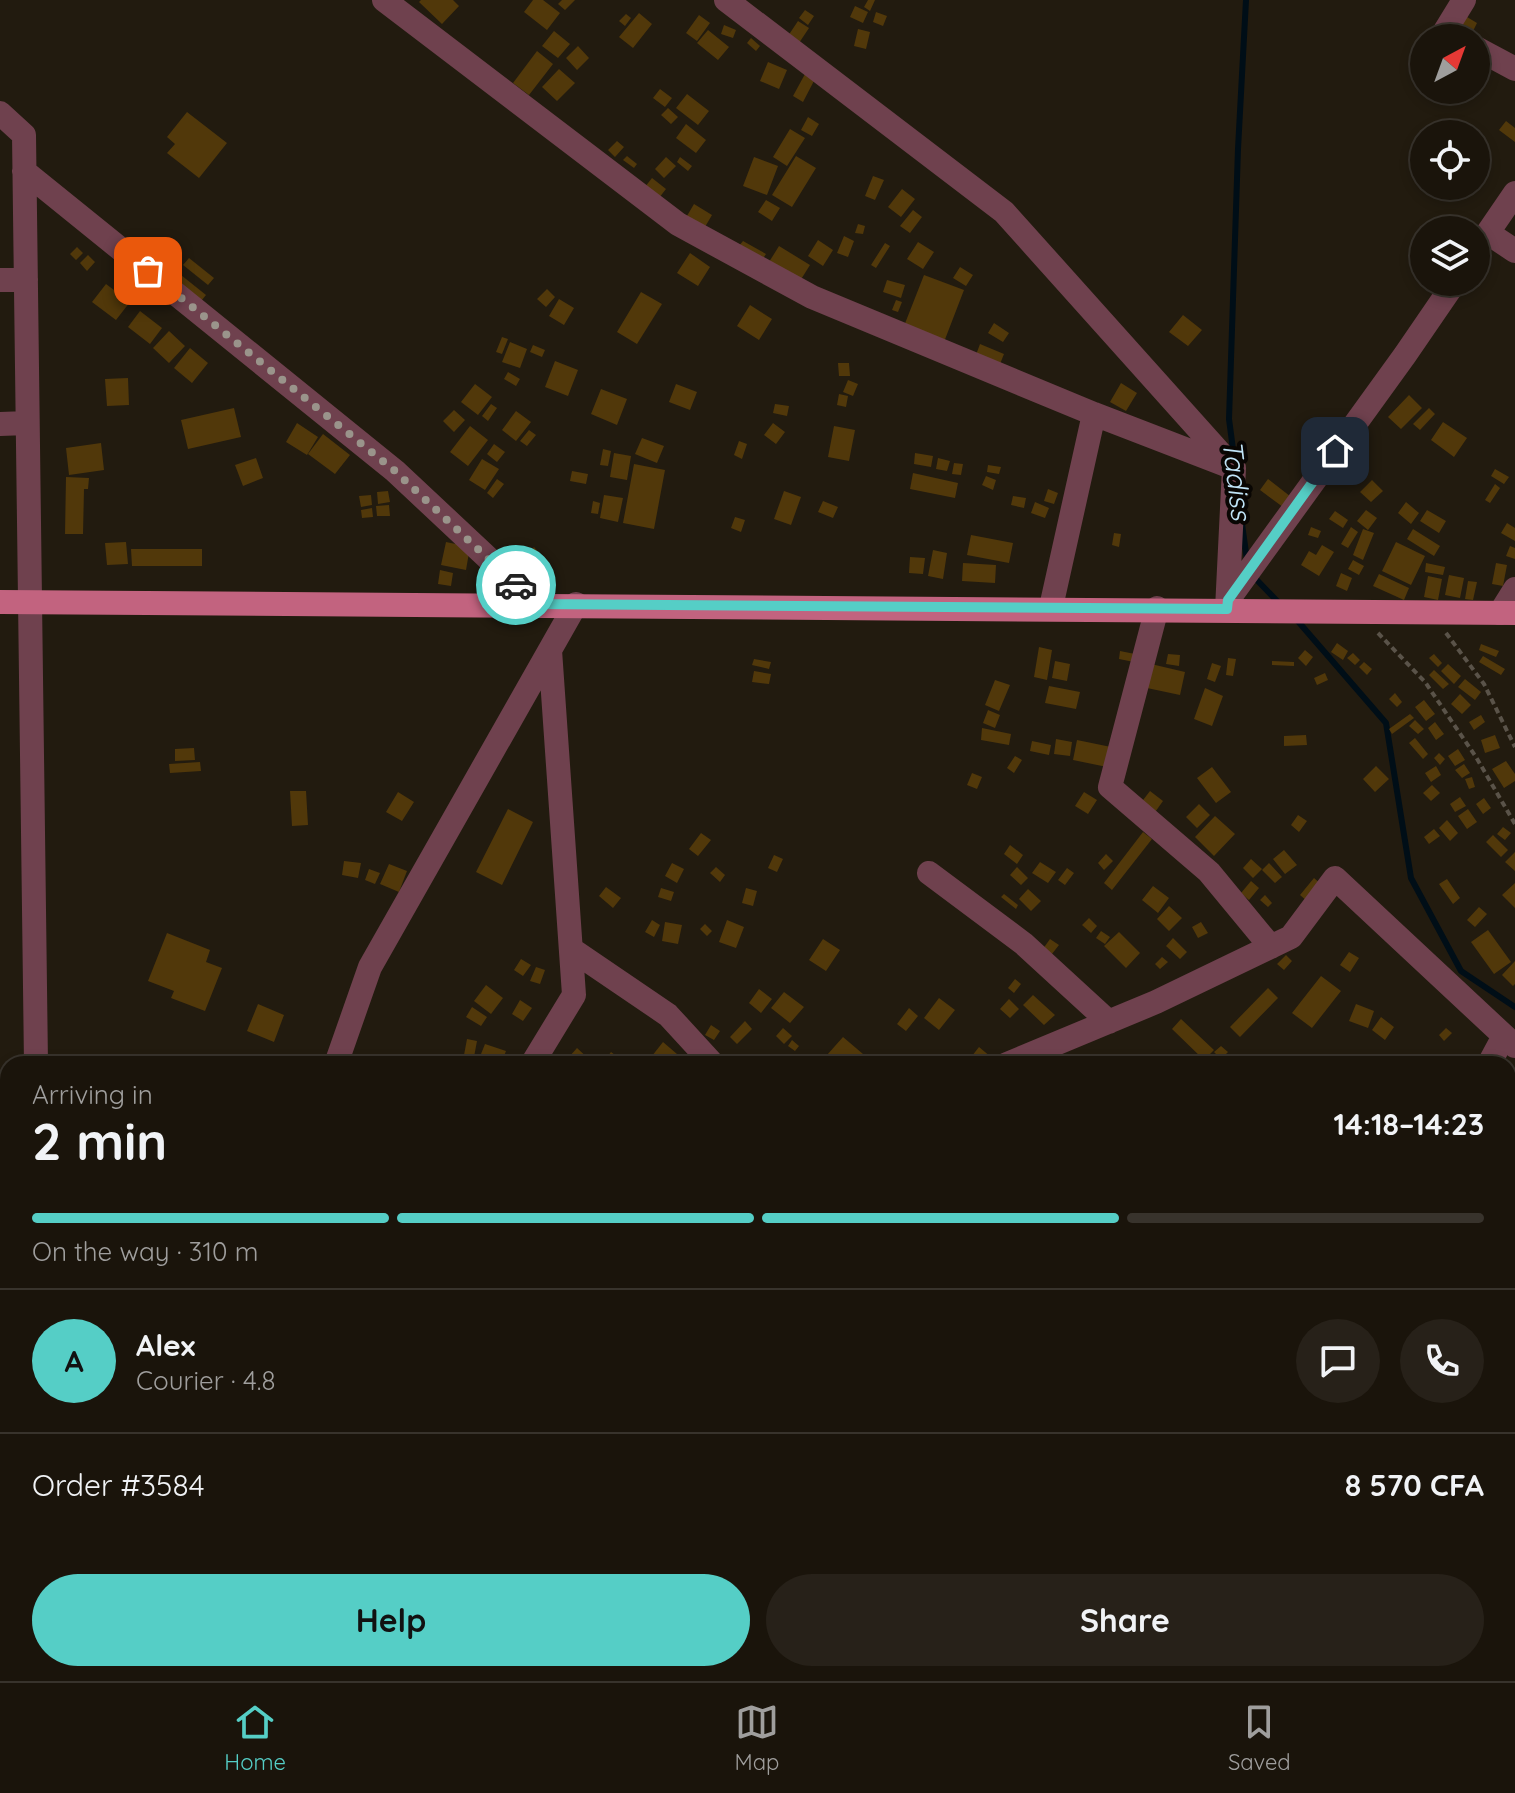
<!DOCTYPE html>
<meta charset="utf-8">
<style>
body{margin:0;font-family:Quicksand,sans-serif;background:#272119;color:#f1f3f6;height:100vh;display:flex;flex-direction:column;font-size:30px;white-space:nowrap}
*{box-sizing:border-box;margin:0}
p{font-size:26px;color:#9f9e9d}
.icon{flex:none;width:44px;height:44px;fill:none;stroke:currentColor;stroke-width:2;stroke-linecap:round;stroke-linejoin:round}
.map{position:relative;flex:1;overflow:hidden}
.panel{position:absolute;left:0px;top:1056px;width:1516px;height:626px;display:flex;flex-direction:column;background:#1a140b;border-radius:24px 24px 0 0;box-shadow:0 4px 12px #0003,0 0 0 2px #38332c}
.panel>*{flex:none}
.needle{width:52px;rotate:41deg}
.tools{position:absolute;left:1410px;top:24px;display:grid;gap:16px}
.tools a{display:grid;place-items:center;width:80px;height:80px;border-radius:50%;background:#1a140b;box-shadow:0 4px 12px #0003,0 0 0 2px #38332c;font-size:40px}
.pin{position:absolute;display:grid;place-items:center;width:68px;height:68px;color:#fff;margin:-34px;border-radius:16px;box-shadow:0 4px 12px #0006}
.courier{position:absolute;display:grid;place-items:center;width:80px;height:80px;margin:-40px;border:6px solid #55cec6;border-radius:50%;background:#fff;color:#222;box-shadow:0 2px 10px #0007}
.head em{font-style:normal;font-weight:700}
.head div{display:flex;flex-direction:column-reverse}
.head{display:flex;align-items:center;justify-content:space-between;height:136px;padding:0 32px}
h1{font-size:52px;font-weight:700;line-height:60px}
.bar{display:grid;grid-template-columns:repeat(4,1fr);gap:12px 8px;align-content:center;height:96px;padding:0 32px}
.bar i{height:10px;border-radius:6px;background:#38332c}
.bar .on{background:#55cec6}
.bar p{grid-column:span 4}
.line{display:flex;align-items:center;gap:20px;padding:0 32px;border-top:2px solid #38332c}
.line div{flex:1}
.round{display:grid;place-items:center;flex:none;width:84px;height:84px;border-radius:42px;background:#272119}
.button{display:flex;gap:16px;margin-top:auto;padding:16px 32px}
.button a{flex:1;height:92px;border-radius:48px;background:#55cec6;color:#111;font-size:32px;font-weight:700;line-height:92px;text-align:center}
.button a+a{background:#272119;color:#f1f3f6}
.menu{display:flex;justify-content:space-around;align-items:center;height:112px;border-top:2px solid #38332c;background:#1a140b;font-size:22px;color:#9f9e9d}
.menu a{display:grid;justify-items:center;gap:4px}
.menu .on{color:#55cec6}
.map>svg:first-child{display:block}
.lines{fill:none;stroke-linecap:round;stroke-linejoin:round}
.stream{stroke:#000e17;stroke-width:6}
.building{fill:#51380a}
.path{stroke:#5a5349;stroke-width:4;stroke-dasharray:6 4;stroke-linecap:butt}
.minor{stroke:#6f414e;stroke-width:24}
.major{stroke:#c2637f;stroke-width:24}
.done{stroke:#9a948b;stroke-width:8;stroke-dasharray:0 14.4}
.route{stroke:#55cec6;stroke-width:10}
.labels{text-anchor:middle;stroke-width:8;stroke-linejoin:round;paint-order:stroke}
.water-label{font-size:28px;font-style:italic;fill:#c1e5f8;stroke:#090603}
</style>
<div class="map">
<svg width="1515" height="1681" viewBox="0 0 1515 1681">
<rect width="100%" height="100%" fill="#221b0f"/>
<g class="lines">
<path class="stream" d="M1234,457L1229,419L1238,149L1246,0
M1242,524L1247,560
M1254,577L1279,603
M1296,619L1386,723L1411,878L1461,971L1515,1007"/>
</g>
<path class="building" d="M421,0H453L459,6L442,24L419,2Z
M533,0H543L560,13L547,30L524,12Z
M562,0H575L565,10L558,4Z
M868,0H875L870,11L864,7Z
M855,6L868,12L863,23L850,17Z
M805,10L814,16L808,25L799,18Z
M876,12L887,16L883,26L873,22Z
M639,13L652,24L633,48L619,37Z
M626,14L631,18L625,26L619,21Z
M1462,14L1477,23L1472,33L1456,24Z
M699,15L710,23L697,41L686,33Z
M798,21L809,28L799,43L788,36Z
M724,25L736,30L733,38L721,34Z
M858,29L870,32L866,49L854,46Z
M708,30L729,47L718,60L697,43Z
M554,31L570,44L558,58L542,46Z
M751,38L760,46L756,51L747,43Z
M578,46L589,58L577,70L566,58Z
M537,51L553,64L529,95L513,83Z
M768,62L787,70L779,89L760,81Z
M559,69L575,83L557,101L542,87Z
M805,74L815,79L803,102L793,96Z
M660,89L672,98L665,107L653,98Z
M687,94L709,111L698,125L676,108Z
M668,108L678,117L671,124L661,115Z
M187,112L227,143L199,178L167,153L175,144L167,137Z
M808,117L819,124L812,136L801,130Z
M1506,121L1515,128V142L1499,130Z
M686,124L706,140L696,153L676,138Z
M790,129L805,138L787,166L773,157Z
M617,141L624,147L615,157L608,150Z
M627,156L637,164L634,168L623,160Z
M796,156L816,168L792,207L772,195Z
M666,157L676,166L664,178L655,169Z
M680,157L692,166L688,171L677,162Z
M754,157L778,166L767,195L743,186Z
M873,176L884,180L875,200L865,196Z
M652,178L666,189L655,203L641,192Z
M902,189L915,199L901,217L888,207Z
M766,200L780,208L772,221L758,212Z
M694,204L712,215L702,232L684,221Z
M913,210L922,217L910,233L900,226Z
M858,224L865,226L863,234L855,233Z
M844,236L854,241L848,257L837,253Z
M818,240L833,250L823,266L808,256Z
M743,241L766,254L762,260L739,246Z
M918,242L934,252L923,269L907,259Z
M885,243L890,246L876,268L871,265Z
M779,246L810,265L800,281L769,262Z
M77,247L83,253L76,260L70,254Z
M690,253L710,267L698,286L677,273Z
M88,255L95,262L87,271L80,263Z
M189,258L214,278L208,285L183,265Z
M960,267L973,275L966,286L953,278Z
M181,275L206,295L197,306L172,286Z
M924,275L964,290L944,342L904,326Z
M887,280L905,285L901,298L883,292Z
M106,284L130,302L116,320L92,302Z
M547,289L555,297L546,307L537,299Z
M641,292L662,304L637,344L617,332Z
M559,299L574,308L564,325L549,316Z
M896,300L902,302L898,312L892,310Z
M750,305L772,319L759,340L737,326Z
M140,311L162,328L150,344L128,327Z
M1183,315L1202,330L1188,346L1169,332Z
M994,323L1009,333L1003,342L988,333Z
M169,331L185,346L169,363L153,348Z
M502,337L508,339L502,354L496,352Z
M510,342L527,349L520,368L502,362Z
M980,344L1004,354L1000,364L973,363Z
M533,345L545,350L542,357L530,352Z
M190,348L208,363L192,383L174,368Z
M555,361L578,370L568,396L545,387Z
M838,363H849L850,376H839Z
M508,372L520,379L516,386L504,379Z
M128,378L129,405L107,406L105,379Z
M848,380L858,384L853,396L843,392Z
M1121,383L1137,393L1126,411L1110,402Z
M475,384L492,397L478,415L461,402Z
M676,384L697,392L690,410L669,402Z
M601,389L627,399L617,425L591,414Z
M839,394L848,396L846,407L837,405Z
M1409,395L1422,408L1401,429L1388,417Z
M491,404L497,408L488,421L482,416Z
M775,404L789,406L787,416L773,413Z
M234,408L241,437L188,449L181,420Z
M1429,408L1435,414L1420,430L1413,424Z
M454,410L465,420L454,432L443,421Z
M516,411L531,422L516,441L502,430Z
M1443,422L1467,438L1454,457L1431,440Z
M297,423L318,437L307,455L286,442Z
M773,423L785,432L776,444L764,435Z
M470,426L488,440L468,466L450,452Z
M834,426L855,430L849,461L828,457Z
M529,430L536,435L527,446L520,441Z
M323,434L350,455L335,474L308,454Z
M642,438L664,446L657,463L635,454Z
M739,441L747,444L742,459L734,455Z
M101,443L104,470L69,475L66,448Z
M494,444L505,452L497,462L487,454Z
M603,449L611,451L608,466L600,465Z
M614,453L631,456L627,480L610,477Z
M915,453L933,456L931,467L914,464Z
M256,458L263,478L243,486L235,465Z
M938,458L950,461L947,471L936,469Z
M482,459L499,469L485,490L469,480Z
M954,463L963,464L961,475L952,474Z
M634,464L665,470L654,529L623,523Z
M988,465L1001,467L999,474L987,472Z
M1495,469L1509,477L1504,484L1491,476Z
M572,471L588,474L586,484L570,481Z
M913,473L958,483L955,498L910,489Z
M986,476L996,480L993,490L982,485Z
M66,477L89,478L88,489H84L83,534H65Z
M497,479L504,484L493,498L487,493Z
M1268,479L1295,500L1287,510L1260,490Z
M1372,480L1383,491L1371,502L1360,492Z
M1495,484L1500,488L1490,503L1485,500Z
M1048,489L1058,493L1054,504L1044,501Z
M388,491L390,502L378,504L377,492Z
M784,491L801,497L791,525L774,519Z
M371,495L372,505L361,507L359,496Z
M604,495L623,498L618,522L600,518Z
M1013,496L1026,498L1024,508L1011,505Z
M593,501L600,503L598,514L591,513Z
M823,501L838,507L833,518L818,512Z
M1035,502L1049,508L1045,518L1031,513Z
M1406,502L1419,513L1411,524L1398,513Z
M389,505L390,516H377L376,506Z
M372,508L373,517L362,518L361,510Z
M1366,510L1377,518L1368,530L1357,521Z
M1427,510L1446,521L1439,533L1420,521Z
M1335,511L1348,520L1343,528L1329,519Z
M735,517L745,520L741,532L731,528Z
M1507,523L1515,528V541L1501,533Z
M1311,527L1321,531L1318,538L1308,535Z
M1351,527L1358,532L1348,548L1341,544Z
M1363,529L1374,533L1363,560L1353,555Z
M1413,529L1440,546L1434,556L1407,539Z
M1114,533L1121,534L1119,547L1112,545Z
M971,535L1013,543L1009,563L967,555Z
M126,542L128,564L107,565L105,543Z
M446,542L470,547L466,570L441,565Z
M1396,542L1425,556L1411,585L1382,571Z
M1322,545L1334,552L1319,576L1301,565L1309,551L1316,555Z
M1510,546L1515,548V559L1506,556Z
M534,547L540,554L535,560L528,553Z
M131,549H202V566H132Z
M933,550L947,553L943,579L928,576Z
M527,557L543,573L535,581L520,565Z
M910,557L925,558L923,574L909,573Z
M1353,560L1364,566L1359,575L1348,569Z
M963,563L996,565L995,583L962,581Z
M1426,563L1445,567L1443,575L1425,572Z
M1496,563L1507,565L1503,586L1492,584Z
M440,570L453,573L451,586L438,584Z
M1341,573L1352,578L1347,591L1336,586Z
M1379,574L1409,588L1404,600L1373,586Z
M1449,575L1464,578L1460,598L1445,595Z
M1428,576L1442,579L1438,600L1424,597Z
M1468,581L1477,582L1473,600L1465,599Z
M1337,643L1348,651L1343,660L1331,652Z
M1481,644L1499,651L1496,657L1479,650Z
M1039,647L1052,650L1047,680L1034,677Z
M1305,650L1313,657L1306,666L1298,658Z
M1120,651L1140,655L1139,663L1119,659Z
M1353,653L1360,660L1355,665L1347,658Z
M1168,654L1180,655L1179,666L1166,664Z
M1434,654L1442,663L1438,667L1429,658Z
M1483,656L1505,669L1501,675L1479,662Z
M1228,658L1236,659L1233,676L1226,675Z
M754,659L771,662L769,669L752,665Z
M1055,661L1070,664L1067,681L1052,678Z
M1272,661L1294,662V666L1272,665Z
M1364,662L1372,669L1367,675L1359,667Z
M1212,663L1221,666L1215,682L1207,679Z
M1151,664L1185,672L1180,695L1147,688Z
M1448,664L1461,676L1454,684L1441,671Z
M1434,670L1449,684L1443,689L1429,675Z
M754,671L771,674L769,684L752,682Z
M1325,673L1328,680L1317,685L1314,678Z
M1465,679L1481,692L1475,700L1458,687Z
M995,680L1010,685L999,711L985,705Z
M1049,686L1080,692L1076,709L1045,703Z
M1205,688L1223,696L1212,726L1194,719Z
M1395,693L1402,702L1397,707L1389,699Z
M1460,694L1471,705L1462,714L1451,704Z
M1424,700L1435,714L1426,721L1415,707Z
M988,710L1000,715L995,728L983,723Z
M1410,714L1414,718L1392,734L1389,729Z
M1481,715L1485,722L1474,730L1469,722Z
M1415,720L1424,729L1418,734L1409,726Z
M1435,722L1444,734L1436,740L1428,728Z
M982,728L1011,734L1009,745L981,740Z
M1306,735L1307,745L1284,746V736Z
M1495,735L1500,748L1485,753L1481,740Z
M1415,738L1428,754L1423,759L1409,743Z
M1056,739L1072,742L1070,756L1054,754Z
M1077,740L1111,747L1107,767L1073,760Z
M1032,741L1051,745L1049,755L1030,751Z
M194,748L195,760L175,761V749Z
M1458,749L1465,760L1455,766L1448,756Z
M1439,753L1445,759L1440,765L1434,758Z
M1015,756L1022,760L1014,773L1007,768Z
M1506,761L1515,774V781L1504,788L1492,769Z
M200,762L201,771L170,773L169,764Z
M1464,764L1470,773L1462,778L1455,770Z
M1376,766L1389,779L1375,792L1363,779Z
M1436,766L1441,775L1431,782L1425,773Z
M1212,767L1231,792L1216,803L1197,778Z
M972,773L982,777L977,789L967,785Z
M1472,777L1475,787L1469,789L1465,779Z
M1432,785L1440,793L1431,801L1423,793Z
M290,791H306L308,825L292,826Z
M1150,791L1163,801L1153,815L1140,804Z
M398,792L414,802L402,821L386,812Z
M1084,792L1097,800L1088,814L1075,806Z
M1460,797L1466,806L1455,812L1450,804Z
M1484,798L1491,808L1483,814L1476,804Z
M1199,804L1210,815L1197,828L1186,817Z
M508,809L533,822L502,885L476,872Z
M1468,809L1477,822L1467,829L1458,816Z
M1298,815L1307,821L1299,832L1291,825Z
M1215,816L1235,834L1214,856L1195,837Z
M1447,820L1458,833L1450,841L1439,828Z
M1503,827L1511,833L1505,840L1497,834Z
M1434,829L1440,836L1429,844L1424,837Z
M1143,832L1152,839L1112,890L1104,883Z
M701,833L711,840L698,856L689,849Z
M1493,835L1508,850L1501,857L1486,842Z
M1010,845L1023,855L1017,864L1004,854Z
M1284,850L1297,865L1285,874L1273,859Z
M1515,852V871L1505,862Z
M1106,854L1113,861L1104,870L1098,863Z
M774,855L783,859L777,872L768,868Z
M1251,859L1262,869L1253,878L1243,868Z
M344,861L361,863L358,878L342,875Z
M1040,862L1056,872L1048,883L1032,873Z
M672,863L684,869L677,883L665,876Z
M1269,863L1282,877L1275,883L1262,870Z
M389,864L407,871L399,892L380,884Z
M716,867L725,875L720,882L710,873Z
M1017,867L1028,878L1021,885L1010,875Z
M1067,868L1074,873L1065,885L1058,880Z
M369,869L380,873L375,884L365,880Z
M1314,878L1322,885L1308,902L1300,895Z
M1447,879L1460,898L1453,904L1439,884Z
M1251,881L1259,888L1249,900L1241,893Z
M1515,883V908L1502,895Z
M1153,886L1169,898L1158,913L1142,900Z
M606,887L621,898L613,908L599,896Z
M661,888L674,892L671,901L658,897Z
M746,888L757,891L753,906L742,903Z
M1028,889L1041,901L1031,911L1019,899Z
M1004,894L1018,905L1016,909L1001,897Z
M1265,895L1272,903L1268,907L1260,900Z
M1169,906L1182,918L1169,931L1157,919Z
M1479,907L1487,914L1475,927L1467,920Z
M1089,918L1097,926L1091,933L1082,925Z
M652,920L660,925L654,937L645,932Z
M727,920L744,927L736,948L719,942Z
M665,922L682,925L678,944L662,941Z
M1201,922L1208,933L1198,938L1192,927Z
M705,924L712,931L707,936L700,929Z
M1488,930L1511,962L1494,974L1471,942Z
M1101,931L1110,937L1105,944L1096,938Z
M1119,932L1140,953L1126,968L1104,946Z
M167,933L210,950L206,962L222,968L205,1011L171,998L174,991L148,981Z
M1173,938L1187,952L1180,959L1166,946Z
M823,939L840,950L826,971L809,960Z
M1050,939L1059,945L1048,959L1040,953Z
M1349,952L1359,958L1350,972L1340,965Z
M1286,955L1292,961L1284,970L1277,964Z
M1162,957L1168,962L1160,969L1155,964Z
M521,959L531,965L523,976L514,970Z
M1515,961V984L1513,986L1502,975Z
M536,967L545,970L540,984L530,981Z
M1321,976L1341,991L1312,1028L1292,1013Z
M1015,979L1021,984L1014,993L1008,988Z
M486,985L503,998L491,1014L474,1001Z
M1268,988L1278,998L1240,1037L1230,1027Z
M759,989L772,999L761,1013L749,1003Z
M784,992L804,1007L790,1023L771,1008Z
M1033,995L1055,1015L1044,1025L1023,1005Z
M939,998L955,1010L939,1030L924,1018Z
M1009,999L1019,1009L1010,1018L1000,1009Z
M520,1000L532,1008L523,1021L512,1014Z
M258,1004L284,1015L274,1042L247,1031Z
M1356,1004L1374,1011L1368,1028L1349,1021Z
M472,1007L487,1017L481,1026L466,1017Z
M909,1008L918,1016L906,1031L897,1024Z
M1381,1017L1394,1027L1385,1040L1372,1030Z
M1181,1019L1214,1050L1204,1060L1172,1029Z
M745,1021L752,1029L737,1044L730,1037Z
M711,1025L720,1031L714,1040L705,1035Z
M783,1028L792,1036L784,1044L776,1036Z
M1446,1028L1452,1033L1444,1041L1439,1035Z
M843,1037L863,1054L854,1064H838L827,1055Z
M467,1039L477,1041L474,1057L464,1055Z
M792,1040L799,1046L795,1051L788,1046Z
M663,1042L677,1054L669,1064H652L648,1061Z
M485,1044L506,1051L501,1064L479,1059Z
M1221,1046L1228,1052L1221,1059L1214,1052Z
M979,1047L991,1057L986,1064H971L968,1061Z
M577,1048L590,1060L586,1064H577L569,1057Z
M611,1052L627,1064H602Z
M1512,1068L1515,1071V1101L1512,1105L1508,1101V1073Z
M1515,1113V1135L1508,1142V1120Z
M1508,1196L1515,1201V1214L1508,1209Z
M1508,1225L1515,1229V1243L1508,1245Z
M1515,1324V1341L1508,1337Z
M0,1449L8,1457L6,1490L0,1484Z
M79,1674H119L127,1681H87Z
M129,1674H153L147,1681H138Z
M1014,1674H1043L1037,1681H1023Z
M1098,1674H1104L1108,1677L1105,1681H1092Z
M1221,1674H1223L1233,1681H1216Z"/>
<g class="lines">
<path class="path" d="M1378,633L1425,682L1476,757L1515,824
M1446,633L1484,684L1515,747
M323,1681L329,1674"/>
<path class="minor" d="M384,0L678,224L812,297L1094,414L1234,468L1227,609
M726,0L1004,212L1229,463
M1458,38L1445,31L1464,0
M1476,48L1515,69
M0,113L24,135L36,1064
M24,171L395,471L537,604
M1488,233L1515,251
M1476,250L1515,193
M0,280H26
M0,424L27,423
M1228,600L1405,355L1455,282
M1051,607L1094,414
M1157,608L1110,787L1209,872L1271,947
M1500,613L1515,589
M929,873L1024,944L1109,1022
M571,949L668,1015L713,1064
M336,1064L370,967L576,604
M532,1064L574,995L550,650
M1007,1064L1156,1002L1291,937L1335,878L1515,1046
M1489,1064L1504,1036
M1508,1185L1515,1177
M1508,1252L1515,1256
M1508,1445L1515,1436
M1508,1505L1515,1506
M0,1560L8,1547
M1508,1605L1515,1595
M1508,1653L1515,1654
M975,1681L981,1674
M1261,1681L1265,1674
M1288,1681L1289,1674
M1457,1681L1462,1674"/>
<path class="major" d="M0,602L1515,613"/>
</g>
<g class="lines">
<path class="done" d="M148,271L395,471L516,585"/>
<path class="route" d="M516,585L537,604L1227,609L1228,600L1335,451"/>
</g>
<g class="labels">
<g class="water-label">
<text transform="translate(1237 480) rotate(83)" y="10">Tadiss</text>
</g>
</g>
</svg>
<div class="tools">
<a><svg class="needle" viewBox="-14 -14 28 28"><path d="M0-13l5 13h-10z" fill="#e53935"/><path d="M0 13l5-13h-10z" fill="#9f9e9d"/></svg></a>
<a><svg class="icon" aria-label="locate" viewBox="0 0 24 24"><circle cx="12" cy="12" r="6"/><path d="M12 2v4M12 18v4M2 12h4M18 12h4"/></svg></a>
<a><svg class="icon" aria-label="layers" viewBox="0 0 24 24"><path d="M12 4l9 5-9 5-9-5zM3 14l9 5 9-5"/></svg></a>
</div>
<div class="pin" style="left:148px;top:271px;background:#ea580c"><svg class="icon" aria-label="bag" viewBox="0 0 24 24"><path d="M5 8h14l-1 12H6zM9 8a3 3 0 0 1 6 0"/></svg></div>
<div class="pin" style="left:1335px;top:451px;background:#1f2937"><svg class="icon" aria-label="home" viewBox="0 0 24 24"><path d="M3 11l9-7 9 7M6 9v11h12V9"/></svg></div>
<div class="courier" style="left:516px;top:585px"><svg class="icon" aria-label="car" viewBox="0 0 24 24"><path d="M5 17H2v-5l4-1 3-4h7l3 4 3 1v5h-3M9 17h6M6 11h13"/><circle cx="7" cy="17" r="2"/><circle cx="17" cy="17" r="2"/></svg></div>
<section class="panel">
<div class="head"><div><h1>2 min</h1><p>Arriving in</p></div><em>14:18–14:23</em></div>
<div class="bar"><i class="on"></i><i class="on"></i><i class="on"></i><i></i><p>On the way · 310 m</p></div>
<div class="line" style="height:144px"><b class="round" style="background:#55cec6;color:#111">A</b><div><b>Alex</b><p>Courier · 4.8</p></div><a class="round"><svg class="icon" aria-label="chat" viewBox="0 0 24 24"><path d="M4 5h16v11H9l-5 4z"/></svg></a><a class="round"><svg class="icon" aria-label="phone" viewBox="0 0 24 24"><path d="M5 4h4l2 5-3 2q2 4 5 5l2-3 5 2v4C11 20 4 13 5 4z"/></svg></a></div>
<div class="line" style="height:104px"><div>Order #3584</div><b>8 570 CFA</b></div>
<div class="button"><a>Help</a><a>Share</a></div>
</section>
</div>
<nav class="menu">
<a class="on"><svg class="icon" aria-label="home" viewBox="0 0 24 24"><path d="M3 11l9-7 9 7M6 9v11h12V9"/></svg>Home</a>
<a><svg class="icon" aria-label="map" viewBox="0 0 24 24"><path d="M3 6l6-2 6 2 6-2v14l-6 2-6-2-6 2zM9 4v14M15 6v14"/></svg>Map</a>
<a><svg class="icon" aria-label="saved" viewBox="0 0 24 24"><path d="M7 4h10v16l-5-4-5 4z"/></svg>Saved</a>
</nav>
